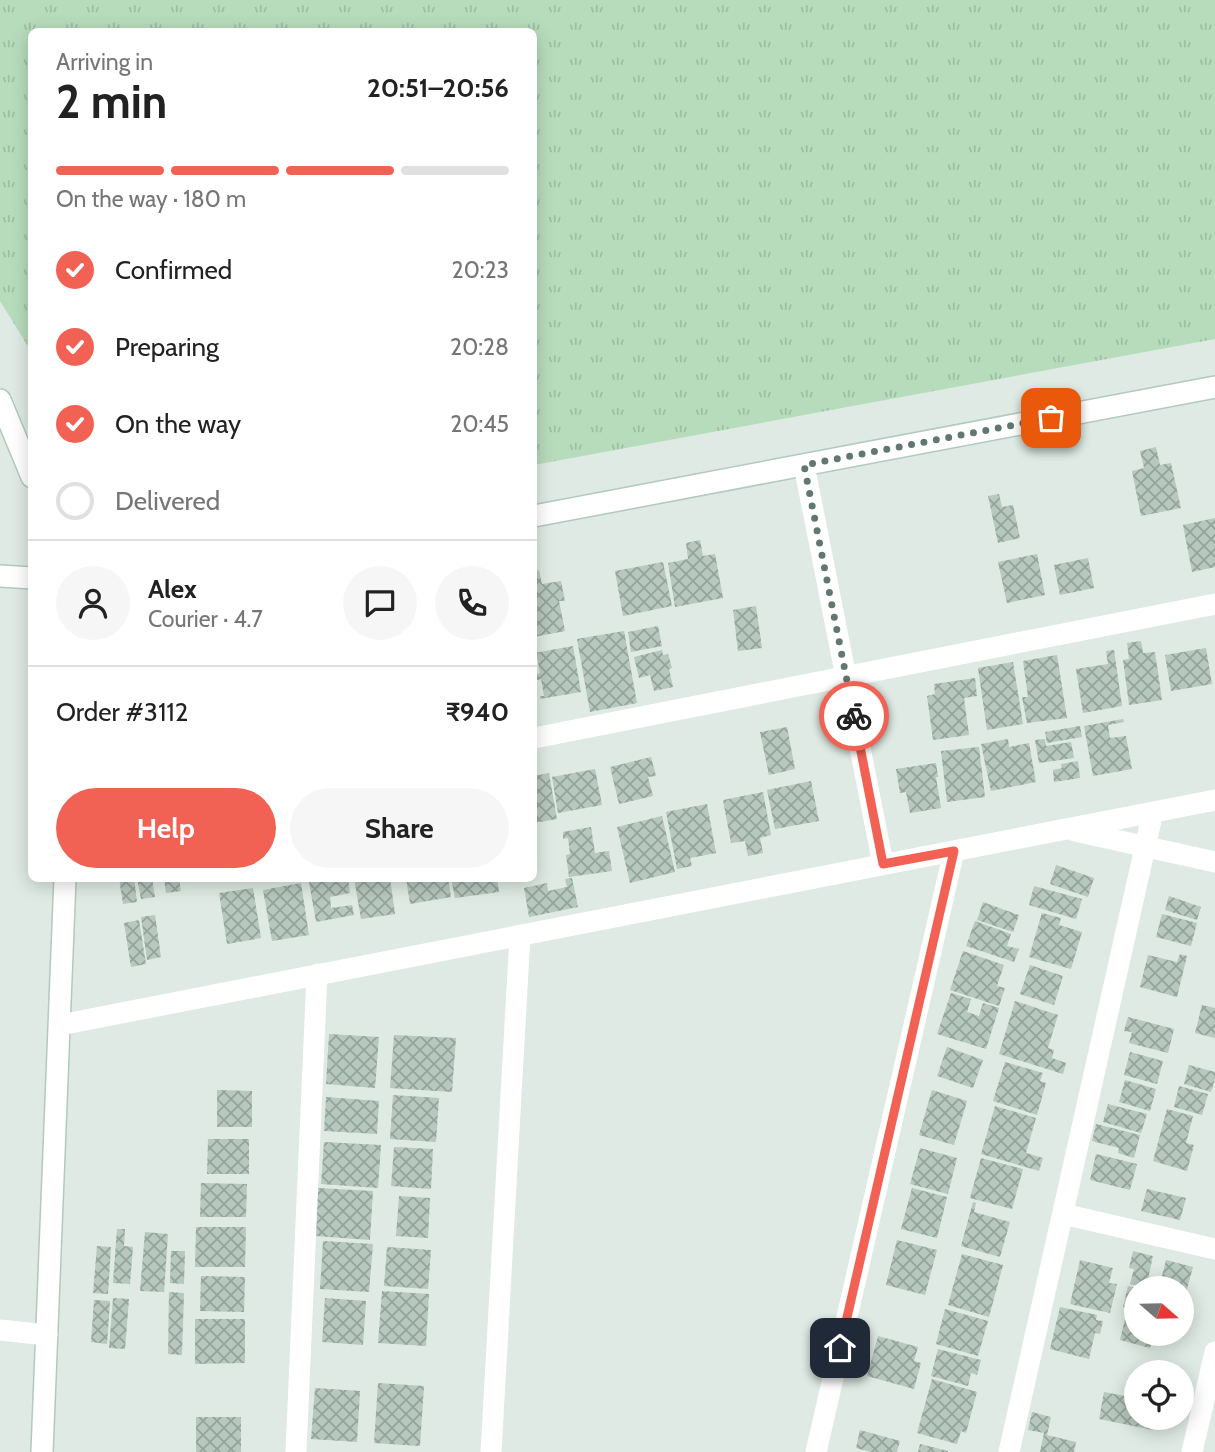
<!DOCTYPE html>
<meta charset="utf-8">
<style>
body{margin:0;font-family:Cabin,sans-serif;background:#f6f6f6;color:#222;height:100vh;display:flex;flex-direction:column;font-size:26px;white-space:nowrap}
*{box-sizing:border-box;margin:0}
p{font-size:23px;color:#767676}
.icon{flex:none;width:38px;height:38px;fill:none;stroke:currentColor;stroke-width:2;stroke-linecap:round;stroke-linejoin:round}
.map{position:relative;flex:1;overflow:hidden}
.sheet{position:absolute;left:28px;top:28px;width:509px;height:854px;display:flex;flex-direction:column;background:#fff;border-radius:10px;box-shadow:0 4px 18px #0003}
.sheet>*{flex:none}
.needle{width:46px;rotate:110deg}
.tools{position:absolute;left:1124px;top:1276px;display:grid;gap:14px}
.tools a{display:grid;place-items:center;width:70px;height:70px;border-radius:50%;background:#fff;box-shadow:0 4px 18px #0003;font-size:35px}
.pin{position:absolute;display:grid;place-items:center;width:60px;height:60px;color:#fff;margin:-30px;border-radius:14px;box-shadow:0 4px 10px #0006}
.courier{position:absolute;display:grid;place-items:center;width:70px;height:70px;margin:-35px;border:5px solid #f26254;border-radius:50%;background:#fff;color:#222;box-shadow:0 2px 9px #0007}
.overview em{font-style:normal;font-weight:700}
.overview div{display:flex;flex-direction:column-reverse}
.overview{display:flex;align-items:center;justify-content:space-between;height:119px;padding:0 28px}
h1{font-size:46px;font-weight:700;line-height:52px}
.bar{display:grid;grid-template-columns:repeat(4,1fr);gap:10px 7px;align-content:center;height:84px;padding:0 28px}
.bar i{height:9px;border-radius:5px;background:#e0e0e0}
.bar .on{background:#f26254}
.bar p{grid-column:span 4}
.line{display:flex;align-items:center;gap:18px;padding:0 28px;border-top:2px solid #e0e0e0}
.line div{flex:1}
.round{display:grid;place-items:center;flex:none;width:74px;height:74px;border-radius:37px;background:#f6f6f6}
ol{padding:0 28px;list-style:none}
li{display:flex;align-items:center;gap:21px;height:77px}
li p{margin-inline-start:auto}
li .icon{padding:7px;border-radius:50%;background:#f26254;color:#fff;stroke-width:4}
li:last-child{color:#767676}
li i{width:38px;height:38px;border:4px solid #e0e0e0;border-radius:50%}
.button{display:flex;gap:14px;margin-top:auto;padding:14px 28px}
.button a{flex:1;height:80px;border-radius:42px;background:#f26254;color:#fff;font-size:28px;font-weight:700;line-height:80px;text-align:center}
.button a+a{background:#f6f6f6;color:#222}
.map>svg:first-child{display:block}
.grass{fill:url(#grass-tufts)}
.building{fill:url(#building-cross-hatch)}
.lines{fill:none;stroke-linecap:round;stroke-linejoin:round}
.secondary-casing{stroke:#b2cabd;stroke-width:24}
.street{stroke:#fff;stroke-width:21}
.secondary{stroke:#fff;stroke-width:21}
.done{stroke:#62786e;stroke-width:7;stroke-dasharray:0 12.6}
.route{stroke:#f26254;stroke-width:9}
</style>
<div class="map">
<svg width="1215" height="1452" viewBox="0 0 1215 1452">
<defs>
<pattern id="grass-tufts" width="24" height="20" patternUnits="userSpaceOnUse" patternTransform="scale(1.75)"><rect width="24" height="20" fill="#b7dcbb"/><path d="M3 7l-1-3M5 7V3M7 7l1-3M15 17l-1-3M17 17v-4M19 17l1-3" fill="none" stroke="#9dbea1"/></pattern>
<pattern id="building-cross-hatch" width="8" height="8" patternUnits="userSpaceOnUse" patternTransform="scale(1.75)"><rect width="8" height="8" fill="#b7c8be"/><path d="M0 0l8 8M0 8l8-8" fill="none" stroke="#94a39b"/></pattern>
</defs>
<rect width="100%" height="100%" fill="#deeae3"/>
<path class="grass" d="M0,0H1215V339L534,465V32H32L31,351L0,301Z"/>
<path class="building" d="M1156,447L1160,465L1171,463L1181,508L1141,516L1132,471L1144,468L1140,451Z
M999,494L1002,507L1013,505L1020,538L998,543L988,496Z
M1215,518V567L1192,572L1183,525Z
M700,540L703,556L715,554L723,598L675,607L668,563L688,559L686,543Z
M1037,554L1045,595L1007,603L998,562Z
M1088,558L1094,588L1060,595L1054,565Z
M663,562L672,606L623,616L615,571Z
M539,570L542,584L561,581L565,601H559L565,631L534,637V571Z
M756,606L762,648L738,651L733,610Z
M658,626L662,646L631,652L628,632Z
M624,631L637,703L590,712L577,639Z
M1141,641L1143,653L1155,652L1162,700L1129,705L1123,660L1129,659L1127,643Z
M573,646L581,692L540,699V696H544L541,679L537,680L536,674L540,673L537,657L534,658V653Z
M1206,648L1212,684L1171,691L1165,655Z
M662,650L663,655L668,654L672,668L669,669L673,687L654,691L650,675L639,678L634,657Z
M1114,650L1122,706L1083,713L1076,669L1108,664L1106,651Z
M1057,655L1067,718L1027,723L1022,697H1028L1023,661Z
M1013,662L1023,724L987,730L978,668Z
M975,678L977,696L964,698L969,735L933,740L927,696L935,694L934,684Z
M1123,719L1124,722L1108,725L1110,738L1126,736L1132,769L1093,776L1084,726Z
M1080,726L1082,737L1047,743L1045,732Z
M787,727L795,769L769,775L760,732Z
M1008,739L1009,747L1029,743L1036,782L991,791L981,744Z
M1045,739L1046,746L1071,742L1074,758L1039,763L1035,740Z
M979,747L985,797L947,802L941,751Z
M651,757L656,776L648,777L653,796L619,804L610,767Z
M1078,761L1080,778L1054,782L1053,770L1062,768L1061,764Z
M936,763L938,777H936L941,808L910,813L906,792L900,793L896,769Z
M595,769L602,805L558,813L552,777Z
M549,773L557,819L534,823V776Z
M811,781L819,821L775,829L767,790Z
M763,792L771,835L760,838L763,853L748,856L745,841L731,843L723,800Z
M707,804L716,853L690,858L692,866L677,869L666,812Z
M662,816L675,872L630,883L617,827Z
M591,827L595,853L609,851L612,871L569,877L566,855L570,854L568,838L563,839V832Z
M1056,865L1094,878L1088,897L1050,884Z
M119,878H134L137,902L123,904Z
M137,878H152L155,897L141,899Z
M164,878H179L181,891L166,893Z
M328,878H348L350,893L330,897L331,908L352,905L354,915L316,922L309,882Z
M354,878H390L395,914L361,919Z
M406,878H448L451,897L410,904Z
M451,878H497L499,892L455,898Z
M572,878L578,907L529,917L524,888L547,883L548,891L567,887L565,879Z
M301,883L309,935L272,941L263,890Z
M1034,886L1082,899L1076,919L1029,905Z
M253,888L261,938L227,944L219,893Z
M1169,896L1201,907L1197,920L1165,910Z
M983,902L1019,915L1013,932L977,920Z
M1042,913L1061,918L1059,925L1082,932L1071,969L1029,957Z
M1162,914L1197,923L1191,946L1156,937Z
M155,915L161,957L147,960L141,917Z
M139,920L146,964L131,967L124,923Z
M975,921L1011,934L1007,946L1019,949L1014,962L966,946Z
M963,951L1004,965L997,986L1005,988L999,1006L950,990Z
M1180,954L1187,956L1177,997L1140,987L1148,955L1177,962Z
M1030,965L1063,976L1054,1005L1020,994Z
M951,993L971,999L967,1012L979,1016L983,1003L999,1008L986,1049L937,1034Z
M1015,1001L1058,1015L1048,1048L1054,1050L1052,1058L1066,1063L1063,1074L999,1054Z
M1202,1005L1215,1008V1038L1195,1033Z
M1128,1017L1174,1029L1168,1053L1129,1043L1132,1032L1124,1031Z
M329,1034L379,1037L375,1088L326,1084Z
M394,1035L456,1038L452,1092L390,1088Z
M947,1047L983,1060L973,1088L937,1076Z
M1130,1052L1163,1061L1157,1084L1124,1075Z
M1005,1062L1043,1073L1040,1081L1046,1083L1037,1115L993,1101Z
M1189,1065L1215,1072V1079L1211,1092L1184,1084Z
M1125,1080L1156,1089L1150,1111L1119,1102Z
M1179,1086L1208,1094L1202,1115L1174,1107Z
M217,1090L252,1091V1127H217Z
M932,1090L967,1101L954,1145L919,1135Z
M393,1095L439,1098L436,1142L390,1139Z
M326,1097L379,1101L377,1134L324,1131Z
M1108,1104L1147,1114L1141,1133L1103,1122Z
M995,1106L1036,1118L1026,1153L1043,1158L1039,1171L981,1154Z
M1167,1109L1193,1116L1186,1143L1194,1145L1187,1171L1153,1161Z
M1096,1124L1140,1135L1134,1158L1118,1153L1119,1148L1092,1141Z
M208,1139H249V1174H207Z
M324,1142L381,1145L378,1188L321,1184Z
M394,1147L433,1149L431,1189L391,1186Z
M920,1148L957,1158L948,1194L910,1184Z
M1096,1154L1137,1164L1130,1190L1090,1180Z
M981,1158L1023,1169L1012,1209L970,1198Z
M201,1183L247,1184L246,1217H200Z
M318,1188L373,1191L370,1240L315,1236Z
M912,1188L947,1197L937,1238L901,1229Z
M1147,1189L1186,1198L1180,1220L1141,1211Z
M399,1196L430,1198L428,1238L396,1236Z
M973,1202L976,1203L974,1212L1010,1222L1000,1257L961,1246Z
M196,1227H246L245,1267H195Z
M117,1229H125L124,1246L133,1247L130,1284L113,1283Z
M145,1232L168,1234L164,1292L140,1291Z
M897,1240L937,1250L925,1295L886,1285Z
M323,1241L373,1244L369,1292L320,1289Z
M97,1246L111,1247L108,1294L93,1293Z
M387,1247L431,1250L428,1289L384,1286Z
M171,1251H185L184,1284L170,1283Z
M1133,1251L1153,1256L1146,1288L1130,1284L1134,1269L1129,1268Z
M962,1254L1003,1265L989,1317L948,1305Z
M1080,1260L1113,1268L1109,1283L1117,1284L1110,1313L1070,1304Z
M1166,1260L1193,1267L1185,1296L1181,1295V1288H1159Z
M201,1276L245,1277L244,1312L200,1311Z
M1128,1286L1136,1288V1311L1123,1307Z
M382,1291L429,1294L426,1346L378,1343Z
M169,1292L184,1293L182,1355L168,1354Z
M113,1298L129,1299L125,1349L109,1348Z
M325,1298L366,1301L363,1345L322,1342Z
M94,1300L110,1301L107,1344L91,1342Z
M1060,1307L1097,1315L1096,1320L1103,1321L1100,1334L1095,1333L1089,1359L1050,1349Z
M945,1309L988,1321L978,1356L936,1344Z
M1126,1315L1136,1318V1334H1154L1150,1348L1120,1340Z
M195,1319H245V1363L195,1364Z
M878,1336L918,1347L914,1361L921,1363L914,1389L867,1376Z
M938,1349L981,1360L977,1375L971,1373L968,1386L931,1376Z
M932,1379L977,1392L966,1433L961,1431L957,1444L917,1433Z
M378,1383L424,1386L420,1446L374,1443Z
M315,1388L360,1391L357,1442L311,1439Z
M1104,1392L1136,1398V1418H1156L1153,1430L1099,1419Z
M1032,1412L1051,1417L1047,1435L1076,1442L1074,1452H1040L1044,1433L1028,1430Z
M196,1417H241V1452H196Z
M860,1430L900,1441L897,1452H871L856,1448Z
M920,1444L948,1451V1452H918Z"/>
<g class="lines">
<defs>
<path id="secondary" d="M0,400L32,477
M534,516L1215,387
M0,576L32,578
M42,1452L65,878"/>
</defs>
<use href="#secondary" class="secondary-casing"/>
<path class="street" d="M804,465L883,864
M534,738L1215,604
M1075,831L1215,862
M60,1025L1215,800
M1063,1214L1215,1249
M0,1330L47,1335
M296,1452L317,974
M491,1452L520,935
M816,1452L954,851
M1009,1452L1153,812
M1192,1452L1215,1352"/>
<use href="#secondary" class="secondary"/>
</g>
<g class="lines">
<path class="done" d="M854,716L804,465L1051,418"/>
<path class="route" d="M840,1348L954,851L883,864L854,716"/>
</g>
</svg>
<div class="tools">
<a><svg class="needle" viewBox="-14 -14 28 28"><path d="M0-13l5 13h-10z" fill="#e53935"/><path d="M0 13l5-13h-10z" fill="#767676"/></svg></a>
<a><svg class="icon" aria-label="locate" viewBox="0 0 24 24"><circle cx="12" cy="12" r="6"/><path d="M12 2v4M12 18v4M2 12h4M18 12h4"/></svg></a>
</div>
<div class="pin" style="left:1051px;top:418px;background:#ea580c"><svg class="icon" aria-label="bag" viewBox="0 0 24 24"><path d="M5 8h14l-1 12H6zM9 8a3 3 0 0 1 6 0"/></svg></div>
<div class="pin" style="left:840px;top:1348px;background:#1f2937"><svg class="icon" aria-label="home" viewBox="0 0 24 24"><path d="M3 11l9-7 9 7M6 9v11h12V9"/></svg></div>
<div class="courier" style="left:854px;top:716px"><svg class="icon" aria-label="bike" viewBox="0 0 24 24"><circle cx="6" cy="16" r="4"/><circle cx="18" cy="16" r="4"/><path d="M6 16l4-8h5l3 8M10 8l3 8H6M13 5h3"/></svg></div>
<section class="sheet">
<div class="overview"><div><h1>2 min</h1><p>Arriving in</p></div><em>20:51–20:56</em></div>
<div class="bar"><i class="on"></i><i class="on"></i><i class="on"></i><i></i><p>On the way · 180 m</p></div>
<ol>
<li><svg class="icon" aria-label="check" viewBox="0 0 24 24"><path d="M5 12l5 5 9-10"/></svg>Confirmed<p>20:23</p></li>
<li><svg class="icon" aria-label="check" viewBox="0 0 24 24"><path d="M5 12l5 5 9-10"/></svg>Preparing<p>20:28</p></li>
<li><svg class="icon" aria-label="check" viewBox="0 0 24 24"><path d="M5 12l5 5 9-10"/></svg>On the way<p>20:45</p></li>
<li><i></i>Delivered</li>
</ol>
<div class="line" style="height:126px"><a class="round"><svg class="icon" aria-label="person" viewBox="0 0 24 24"><circle cx="12" cy="8" r="4"/><path d="M4 21q1-7 8-7t8 7"/></svg></a><div><b>Alex</b><p>Courier · 4.7</p></div><a class="round"><svg class="icon" aria-label="chat" viewBox="0 0 24 24"><path d="M4 5h16v11H9l-5 4z"/></svg></a><a class="round"><svg class="icon" aria-label="phone" viewBox="0 0 24 24"><path d="M5 4h4l2 5-3 2q2 4 5 5l2-3 5 2v4C11 20 4 13 5 4z"/></svg></a></div>
<div class="line" style="height:91px"><div>Order #3112</div><b>₹940</b></div>
<div class="button"><a>Help</a><a>Share</a></div>
</section>
</div>
